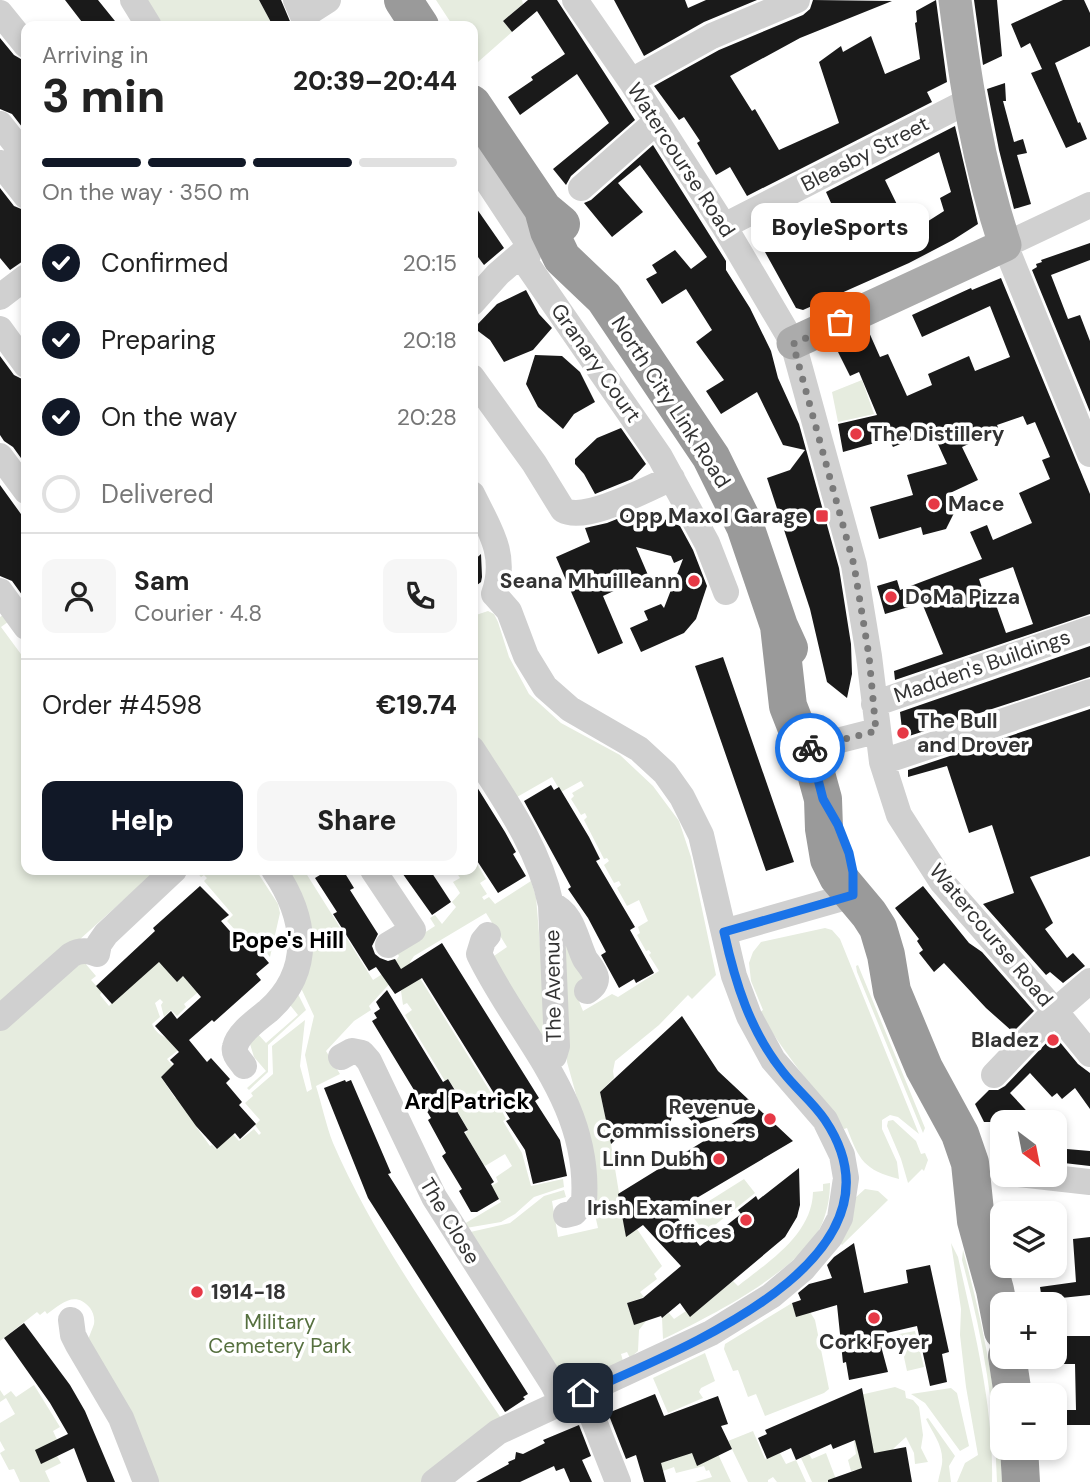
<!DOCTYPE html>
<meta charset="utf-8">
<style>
body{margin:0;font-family:"DM Sans",sans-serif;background:#f6f6f6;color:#222;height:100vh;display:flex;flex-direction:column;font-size:26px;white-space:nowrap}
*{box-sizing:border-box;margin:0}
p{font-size:23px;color:#767676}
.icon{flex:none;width:38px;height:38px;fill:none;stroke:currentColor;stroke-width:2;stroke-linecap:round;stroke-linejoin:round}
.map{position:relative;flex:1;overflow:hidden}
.drawer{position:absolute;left:21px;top:21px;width:457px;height:854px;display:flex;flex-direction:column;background:#fff;border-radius:14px;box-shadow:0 4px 10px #0003}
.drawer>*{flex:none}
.needle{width:46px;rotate:148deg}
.buttons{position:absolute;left:990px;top:1110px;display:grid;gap:14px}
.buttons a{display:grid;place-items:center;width:77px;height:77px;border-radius:14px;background:#fff;box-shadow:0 4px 10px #0003;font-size:35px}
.pin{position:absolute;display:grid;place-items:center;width:60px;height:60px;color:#fff;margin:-30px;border-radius:14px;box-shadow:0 4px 10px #0006}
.courier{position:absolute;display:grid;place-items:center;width:70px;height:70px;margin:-35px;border:5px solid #1a73e8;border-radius:50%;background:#fff;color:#222;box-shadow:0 2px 9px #0007}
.bubble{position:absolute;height:49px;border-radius:14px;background:#fff;box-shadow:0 4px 10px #0003;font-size:23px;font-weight:800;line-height:49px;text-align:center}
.summary em{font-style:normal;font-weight:800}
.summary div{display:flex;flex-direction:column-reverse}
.summary{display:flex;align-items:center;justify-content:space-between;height:119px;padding:0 21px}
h1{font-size:46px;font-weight:800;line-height:52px}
.bar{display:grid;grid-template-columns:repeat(4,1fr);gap:10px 7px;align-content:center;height:84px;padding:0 21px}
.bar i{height:9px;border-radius:5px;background:#e0e0e0}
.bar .on{background:#111827}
.bar p{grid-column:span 4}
.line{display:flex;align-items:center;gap:18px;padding:0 21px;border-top:2px solid #e0e0e0}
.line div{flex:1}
.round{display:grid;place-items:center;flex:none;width:74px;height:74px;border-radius:14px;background:#f6f6f6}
ol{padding:0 21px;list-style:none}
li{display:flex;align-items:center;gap:21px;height:77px}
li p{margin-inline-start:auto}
li .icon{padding:7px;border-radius:50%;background:#111827;color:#fff;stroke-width:4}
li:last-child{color:#767676}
li i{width:38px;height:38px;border:4px solid #e0e0e0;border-radius:50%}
.primary-button{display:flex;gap:14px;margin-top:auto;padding:14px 21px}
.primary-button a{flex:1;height:80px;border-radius:14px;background:#111827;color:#fff;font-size:28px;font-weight:800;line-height:80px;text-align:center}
.primary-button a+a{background:#f6f6f6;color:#222}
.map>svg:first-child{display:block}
.green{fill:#e6ecdf}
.building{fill:#1a1a1a;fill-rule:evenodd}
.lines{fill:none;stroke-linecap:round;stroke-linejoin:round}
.minor{stroke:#d0d0d0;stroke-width:26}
.major{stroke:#ababab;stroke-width:33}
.highway{stroke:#9a9a9a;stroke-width:38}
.done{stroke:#7a7a7a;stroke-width:7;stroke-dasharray:0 12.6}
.route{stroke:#1a73e8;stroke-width:9}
.poi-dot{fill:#e63946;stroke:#fff;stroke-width:2.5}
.labels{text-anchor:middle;stroke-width:7;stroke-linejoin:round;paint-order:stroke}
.street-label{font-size:21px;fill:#333;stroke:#fff}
.poi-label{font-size:21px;font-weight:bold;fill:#333;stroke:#fff;text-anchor:end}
.park-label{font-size:21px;fill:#56703f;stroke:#fff}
.neighbourhood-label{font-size:23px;font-weight:bold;fill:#000;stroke:#fff}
</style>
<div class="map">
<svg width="1090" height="1482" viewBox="0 0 1090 1482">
<rect width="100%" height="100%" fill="#fff"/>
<path class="green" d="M147,0H259L273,26H164Z
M436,0H522L523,4L503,21L512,32L478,62L473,54L472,26H453Z
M862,380L874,414L838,422L832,392Z
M488,611L494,614L498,622L509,657L529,694L561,723L620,755L653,786L679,821L691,857L716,975L692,999L688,995L659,1025L615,1061L613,1071L614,1078L600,1092L611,1144L626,1236L637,1229L662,1266L654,1274L657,1279L640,1292L644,1297L627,1303L634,1324L646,1321L639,1330L638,1351L630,1358L627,1352L621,1354L623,1361C607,1368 579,1388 563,1373L558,1376L466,1233L510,1223L544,1196L564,1190L566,1197L552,1201L558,1237L598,1228L593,1206L582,1116L567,1062L560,929L587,980L574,989L583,1011L612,994L618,997L659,971L649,955L651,953L649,950L646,951L637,935L640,933L638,927L648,921L639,900L627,906L617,888L621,885L619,881L614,883L604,865L609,861L607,858L604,859L584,820L587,817L585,813L581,815L571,799L574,796L572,793L584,786L581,781L561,792L552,777L517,797L510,794L473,733V616Z
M7,612L12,619L1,627L26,661V870H157L0,1011V617Z
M473,857L486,879L480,883L487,894L482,897L484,900L489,897L495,904L531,881L536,897L547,1029L544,1036L540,1038L491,958L507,947L486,913L414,956L410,962L501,1109L506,1119L503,1121L522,1153L531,1186L563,1179L564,1187L534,1197L515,1214L501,1222L466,1228L464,1224L501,1202L491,1186L498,1182L496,1177L512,1166L505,1154L485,1166L484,1165L465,1134L468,1130L449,1096L456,1091L448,1079L445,1081L405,1015L412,1010L407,1003L403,1005L401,991L403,989L395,978L369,1006L371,1010L354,1021L326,1051L340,1074L316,1086C322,1105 326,1125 333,1143C376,1242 442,1331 503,1421L424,1482H154L87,1345C88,1337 92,1331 94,1324C95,1318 93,1312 90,1308C75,1290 61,1304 47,1314L45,1311L40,1315L37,1312L0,1341V1025L78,955L96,976L91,980L102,992L100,995L109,1006L181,939L203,988L184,1004L186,1007L177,1016L171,1010L164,1017L161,1005L163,1002L160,999L155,1003L160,1017L152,1024C158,1039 171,1037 182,1047L167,1059L179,1073L171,1080L165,1073L161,1077L175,1098L214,1109L195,1125L210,1146L212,1145L216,1149L222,1144L229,1130L239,1141L254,1129L259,1135L261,1133L255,1125L260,1120L245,1103L253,1096L251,1093L273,1074L272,1046L305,1020L300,1066L307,1092L312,1089L305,1055L314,1016L301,988L284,870H304L373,980L390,969L399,956L396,951L435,926L430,918L435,915L442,924L456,907L452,902L460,893L453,882L460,878L455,870H472Z
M195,870H256L278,904L280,913L270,957L251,934L244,940L227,921L233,915L204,881L207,878L204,875L201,877Z
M825,928L832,930L840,939L919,1134L898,1117L890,1115L882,1120V1129L897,1162L899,1179C864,1170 859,1160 847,1128L844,1129C815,1091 785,1053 759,1013L763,1010L751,981L749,963L753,952L761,942Z
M858,965L925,1128L923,1133L857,972L856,966Z
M297,992L306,1010L268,1045V1072L249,1090L247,1088L266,1071L254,1057L250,1044L257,1033L266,1043L298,1015L290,1005Z
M893,1120L916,1141L921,1154L925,1153L928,1160L924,1171L922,1169L908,1183L901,1159L887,1126L888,1121Z
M744,1179L755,1193L705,1233L690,1213Z
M830,1183C830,1198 827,1212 821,1226C800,1271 707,1318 663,1339L662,1318L669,1313L674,1319L686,1311L691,1316L733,1281L738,1286C768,1262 812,1235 813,1192L823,1191V1184Z
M865,1189L878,1191L888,1200L842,1245L840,1243L855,1198Z
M951,1243L958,1257C974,1330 994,1406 992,1482H957L965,1463L978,1455L966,1387L960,1335L961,1309Z
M963,1250C984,1327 999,1403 1002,1482H997C995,1406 982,1333 962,1260Z
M792,1303L796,1316L810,1312L815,1320L829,1389L824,1393L765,1416L756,1394L748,1397L738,1370L733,1371L724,1349L725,1344Z
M915,1331L924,1367L907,1371L899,1334Z
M705,1353L715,1381L701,1388L699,1392L703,1398L668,1413L653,1378Z
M34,1385L60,1427L53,1431L60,1446L57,1456L61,1463L45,1471L50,1482H20L14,1469L9,1470L0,1453L5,1450L0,1441V1423L15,1414L6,1398L0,1402V1390L4,1396L11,1391L16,1397Z
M895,1387L905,1391L906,1398L913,1400L919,1407L923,1435L921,1448L928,1462L915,1464L914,1453L906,1437L893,1449L898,1482L856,1470L851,1471L848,1460L856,1454L847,1398Z
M951,1388L957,1393L969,1446L960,1451L925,1403L911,1394Z
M928,1418L955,1456L949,1466L951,1482H938C939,1476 941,1470 942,1464C944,1446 933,1434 926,1419Z
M753,1431L765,1459L780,1453L786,1464L796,1460L806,1482H777L773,1477L768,1480V1482H748L728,1441Z
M711,1439L731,1482H695L712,1477L709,1470L706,1471L704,1466L676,1473L674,1467L663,1471L660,1463L675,1459L674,1454Z
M826,1453L837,1482H812L801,1458L809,1454L812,1459Z"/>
<path class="building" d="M65,0H98L119,26H85Z
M259,0H281L292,26H273Z
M528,0H557L635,120L571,176L566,185L553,169L609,123L577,74L520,115L508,97L533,80L531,77L565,54L537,11L512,32L503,21Z
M614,0H685L688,8L706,0H757L704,22L644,56Z
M813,0L892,1L800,38L730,76L752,111L755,109L779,150L839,123L819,62L841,46L843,52L871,36L885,74L920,59L915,23L917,22L916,11L936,0L947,82L927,92L932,102L747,196L730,167L716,175L697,143L700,141L684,117L679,120L654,86L719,50L803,15L810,9Z
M974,0H997L1002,56L983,65Z
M1063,0H1084L1090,13V46L1055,63L1078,123L1080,122L1087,139L1066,148L1031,73L1042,69L1030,43L1021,48L1011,24Z
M0,38L14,55L26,62V132L12,114L0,109Z
M1005,83L1006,101H1003L1014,142L1023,139L1027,153L1017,155L1031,204L1014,209L999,150L987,89Z
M955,126L978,224L953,240L909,263L803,310L796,308L765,252L772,248L763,234L770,230L765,222L796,207L803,218L831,203L826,192ZM939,152L951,192L940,198L944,211L922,225L921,223L909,229L885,180Z
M653,145L726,261V270L750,308L771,351L778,378L799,424L839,568L851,644L852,674L847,698L827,682L810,609L767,478L790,470L805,450L783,445L757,392L721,414L706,391L724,380L696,342L712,330L686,289L662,304L646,279L657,273L652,265L675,250L691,269L707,257L640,165L618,183L643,212L612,237L584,203L591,200Z
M0,188L14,206L26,211V259L10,270L0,258Z
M472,202L504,248L484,265L472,249Z
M1090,243V260L1051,275L1068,319L1080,315L1090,341V412L1032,270L1037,267L1036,264L1042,262L1041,260Z
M1001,278L1090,494V614L895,680L894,671L943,654L922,603L885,614L877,586L897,580L900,590L982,559L970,532L987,525L993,540L1032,523L1019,493L1050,479L1042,460L1050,457L1035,422L1027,425L1023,416L997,425L999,430L962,447L978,480L950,493L954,513L946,529L923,535L921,527L879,539L870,507L913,495L907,475L947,464L932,431L893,447L889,439L843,452L838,424L877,415L859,372L850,376L835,346L868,330L880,357L888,354L907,396L932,385L928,374L969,356L975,371L1010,357L990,306L922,337L912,315L971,288L972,290ZM1013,567L1033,624L1006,633L996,605L989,608L979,579Z
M526,290L539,314L552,328L533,350L504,362L490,340L474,328L497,304Z
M535,355L562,356L580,372L595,402L574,414L563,429L538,407L526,384Z
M0,356L14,375L26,381V465L13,447L4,441L0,435Z
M621,428L646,464L632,479L595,494L584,474L575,464V459L597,438Z
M0,485L26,521L25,599L12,581L0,576Z
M637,511H646L680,526L693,550L707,586L696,619L684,633L641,652L630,628L648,620L644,611L661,604L664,608L683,559L674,563L671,556L636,547L648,575L603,596L623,643L598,654L556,557L590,542L585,528L607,523Z
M481,554L482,577L481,582L472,589V562Z
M1090,646V677L903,738L900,712Z
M723,657L794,862L766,871L695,666Z
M1090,709V856L1030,877L1053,923L1045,929L1067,958L1073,953L1085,966L1063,983L1050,972L1046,975L983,904L1014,893L992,825L969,833L947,766L908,777V770Z
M472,779L505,832L516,852L513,854L526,876L498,893L472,853Z
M551,785L554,790L559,787L589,837L600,859L596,861L635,927L630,930L654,973L636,983L634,979L619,988L601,955L606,952L588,918L568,889L571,887L524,801Z
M328,870H343L354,888L350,890L378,934L372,946L375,954L380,958L388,961L395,959L401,969L442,943L539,1098L535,1101L560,1140L567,1176L533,1184L525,1150L506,1121L510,1119L422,978L395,994L376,967L369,971L333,914L337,912L315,878Z
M400,870H430L451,902L432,915Z
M200,886L229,915L221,921L236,938L246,948L252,943L269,963L256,974L261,980L214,1022L212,1020L189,1040L207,1062L211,1058L230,1079L226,1083L242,1102L239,1105L256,1124L240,1139L235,1133L217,1149L196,1126L161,1077L174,1064L170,1060L179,1052L155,1026L171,1011L177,1019L201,997L183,976L177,982L159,962L112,1004L96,986L155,931L153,928Z
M923,886L969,943L982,952L1034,1011L1013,1032L986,1008L944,963L934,972L919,953L923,950L917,941L919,939L895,908Z
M387,990L443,1082L448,1079L456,1092L448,1096L468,1130L464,1132L494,1182L491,1184L499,1199L477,1212H471L459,1191L462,1189L442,1156L446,1153L428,1120L431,1118L372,1021L377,1018L374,1013L380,1009L376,1002Z
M682,1016L718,1071L793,1141L673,1212L700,1246L741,1214L738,1210L756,1196L758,1200L799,1168L800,1205L797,1217L785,1237L690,1317L680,1303L662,1318L661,1316L634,1325L627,1303L643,1298L681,1266L643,1225L626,1237L618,1194L746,1115L743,1110L696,1125L676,1106L668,1128L660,1137L654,1140L639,1125L630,1134L629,1127L611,1144L600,1092Z
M1054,1035L1078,1064L1090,1073V1109L1075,1088L1062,1099L1057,1093L1052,1097L1030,1073L1010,1093L1037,1122H984L975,1104L989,1090H998L1005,1086Z
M345,1080L346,1082L351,1080L391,1173L388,1174L528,1394L523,1397L525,1399L507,1411L505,1412L490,1389L368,1198L324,1088Z
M1055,1148L1090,1151V1166L1055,1162Z
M1090,1237V1295L1042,1300L1040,1287L1076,1282L1073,1239Z
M854,1243L864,1293L908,1283L906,1270L930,1265L949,1352L942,1354L947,1382L930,1386L917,1326L878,1335L888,1372L849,1380L846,1362L843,1363L837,1305L796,1317L792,1303L801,1300L798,1293L809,1284L832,1278L827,1265L834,1257Z
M24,1323L70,1385L85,1411L115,1482H87L74,1448L41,1464L35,1450L68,1434L50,1403L4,1338Z
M1055,1336H1090V1425H1066V1410H1076L1075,1364H1055Z
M862,1388L874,1453L906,1447L912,1482H828V1480L862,1468L855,1440L833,1449L831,1444L796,1460L791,1448L767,1459L758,1438L767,1434L765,1430Z
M655,1394L664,1416L718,1396L728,1424L721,1426L732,1449L697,1466L692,1453L661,1463L666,1482H644L636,1455L626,1459L608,1413Z
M579,1425L591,1456L582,1460L592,1482H570L564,1468L556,1471L554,1466L520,1482H476L509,1464L508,1462L515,1459L516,1452L523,1454L545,1443L543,1440Z"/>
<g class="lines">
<path class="minor" d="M133,0L149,26
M296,0L303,16L328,0
M575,0L631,81L724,226L793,343L854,565L869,656L882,762L899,815L942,882L1055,1011L1090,1054
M0,13L26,45
M631,81L712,36L797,0
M0,124L26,157
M472,158L530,246L526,263L660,457L707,543L726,592
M0,163L26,196
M581,188L657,121
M1090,205L1005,245L1090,454
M724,226L968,101
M0,297L26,277
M472,303L498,274L534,243
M0,329L26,365
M472,377L534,463L563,510C586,523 648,488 672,478
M0,456L26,491
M472,494C489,529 508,554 494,594
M0,591L26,627
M874,704L1090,629
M809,748L876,731
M472,749C504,799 539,847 551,905L557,1046L554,1056L544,1062
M882,762L1090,692
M373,870L413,930L388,945
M551,905C573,912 576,941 585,959C589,965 595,971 596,978C596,985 592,988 587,991
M724,932L853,895
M488,935L483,941L479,954C519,1037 591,1101 584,1201L574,1213L566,1215
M0,1018L71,955C80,950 87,950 97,954L99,944L106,934L174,870
M341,1057L352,1051L362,1053L369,1061L434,1197L553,1384L562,1402
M244,1066C240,1060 233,1054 235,1047C238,1033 257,1020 268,1011C314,970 306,917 274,870
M994,1075L1055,1011L1090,981
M1019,1174L1090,1182
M71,1320L73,1335L78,1345L121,1418L146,1482
M583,1393L618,1482
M434,1482L498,1432L711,1333L771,1296L803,1269L830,1237L840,1218L846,1178L842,1155L825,1120L773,1060L749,1016L734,976L701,835L682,797L665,773L639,749L570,709L545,687L526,656L509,611L494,594"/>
<path class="major" d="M793,343L1005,245C978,163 966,86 955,0"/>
<path class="highway" d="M403,0L420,26
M472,104L543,209L561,224
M543,209L549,231L562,258L604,298L711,457L745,526L779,626L789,648
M779,626L788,706L797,729L809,748L823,799L824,829L829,859L838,877L869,914L878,928L886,955L892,991L924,1068L960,1134L970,1163L976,1221L995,1290L1003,1331
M1007,1356L1013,1395
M1019,1447L1021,1482"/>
</g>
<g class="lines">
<path class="done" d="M810,748L876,731L869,656L854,565L793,344L840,322"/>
<path class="route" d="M583,1393C676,1351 919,1260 825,1120C813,1102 796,1089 783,1072C750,1031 735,982 724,932L853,895V872L849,853L838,825L823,799L810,748"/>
</g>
<g class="poi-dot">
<circle cx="856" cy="434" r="7"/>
<circle cx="934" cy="504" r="7"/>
<rect x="815" y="509" width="14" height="14" rx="3.5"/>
<circle cx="694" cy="581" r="7"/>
<circle cx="891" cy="597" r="7"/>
<circle cx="903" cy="733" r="7"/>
<circle cx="1053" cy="1040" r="7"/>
<circle cx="770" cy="1119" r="7"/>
<circle cx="719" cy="1159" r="7"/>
<circle cx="746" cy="1220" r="7"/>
<circle cx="197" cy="1292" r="7"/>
<circle cx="874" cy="1318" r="7"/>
</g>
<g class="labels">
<g class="street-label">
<text transform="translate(865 154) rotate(-27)" y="7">Bleasby Street</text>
<text transform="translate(681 160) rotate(57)" y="7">Watercourse Road</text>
<text transform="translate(596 363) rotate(55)" y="7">Granary Court</text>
<text transform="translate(671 402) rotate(57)" y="7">North City Link Road</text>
<text transform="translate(982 666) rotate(-19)" y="7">Madden's Buildings</text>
<text transform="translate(991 935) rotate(50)" y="7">Watercourse Road</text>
<text transform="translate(553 986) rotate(-91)" y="7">The Avenue</text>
<text transform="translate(450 1221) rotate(59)" y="7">The Close</text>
</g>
<g class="poi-label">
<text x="870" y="441" text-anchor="start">The Distillery</text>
<text x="948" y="511" text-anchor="start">Mace</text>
<text x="808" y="523">Opp Maxol Garage</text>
<text x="680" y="588">Seana Mhuilleann</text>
<text x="905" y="604" text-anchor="start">DoMa Pizza</text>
<text x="917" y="728" text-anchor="start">The Bull<tspan x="917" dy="24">and Drover</tspan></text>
<text x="1039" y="1047">Bladez</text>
<text x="756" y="1114">Revenue<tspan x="756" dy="24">Commissioners</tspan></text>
<text x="705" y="1166">Linn Dubh</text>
<text x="732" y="1215">Irish Examiner<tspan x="732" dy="24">Offices</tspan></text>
<text x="211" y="1299" text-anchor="start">1914-18</text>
<text x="874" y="1349" text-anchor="middle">Cork Foyer</text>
</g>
<g class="park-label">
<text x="280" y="1329">Military<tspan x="280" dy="24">Cemetery Park</tspan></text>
</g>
<g class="neighbourhood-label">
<text x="288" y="948">Pope's Hill</text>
<text x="467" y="1109">Ard Patrick</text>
</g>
</g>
</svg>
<div class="buttons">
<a><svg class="needle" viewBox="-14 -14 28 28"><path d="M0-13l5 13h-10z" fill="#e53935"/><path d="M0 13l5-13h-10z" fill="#767676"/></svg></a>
<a><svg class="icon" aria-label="layers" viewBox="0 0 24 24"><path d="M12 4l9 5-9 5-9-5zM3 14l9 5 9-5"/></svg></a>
<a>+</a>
<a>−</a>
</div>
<div class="pin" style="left:840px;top:322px;background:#ea580c"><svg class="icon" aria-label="bag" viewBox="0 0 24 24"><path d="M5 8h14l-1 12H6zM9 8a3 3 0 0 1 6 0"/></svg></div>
<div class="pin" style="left:583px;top:1393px;background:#1f2937"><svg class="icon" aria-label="home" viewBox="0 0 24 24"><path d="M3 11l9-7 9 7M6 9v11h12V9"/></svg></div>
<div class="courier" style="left:810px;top:748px"><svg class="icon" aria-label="bike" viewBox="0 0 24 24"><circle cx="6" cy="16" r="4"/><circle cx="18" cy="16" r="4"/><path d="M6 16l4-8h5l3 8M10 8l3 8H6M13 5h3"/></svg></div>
<div class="bubble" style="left:751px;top:203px;width:178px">BoyleSports</div>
<section class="drawer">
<div class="summary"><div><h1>3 min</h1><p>Arriving in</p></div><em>20:39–20:44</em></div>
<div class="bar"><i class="on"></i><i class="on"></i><i class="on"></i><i></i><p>On the way · 350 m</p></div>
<ol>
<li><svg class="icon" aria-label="check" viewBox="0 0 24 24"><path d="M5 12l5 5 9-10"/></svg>Confirmed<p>20:15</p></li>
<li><svg class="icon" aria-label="check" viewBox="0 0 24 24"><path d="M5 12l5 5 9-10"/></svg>Preparing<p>20:18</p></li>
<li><svg class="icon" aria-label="check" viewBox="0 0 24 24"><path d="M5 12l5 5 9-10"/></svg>On the way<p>20:28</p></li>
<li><i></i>Delivered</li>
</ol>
<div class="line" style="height:126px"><a class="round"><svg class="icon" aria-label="person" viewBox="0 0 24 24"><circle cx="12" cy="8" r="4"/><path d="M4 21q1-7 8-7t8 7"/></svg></a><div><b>Sam</b><p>Courier · 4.8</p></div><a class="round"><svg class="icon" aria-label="phone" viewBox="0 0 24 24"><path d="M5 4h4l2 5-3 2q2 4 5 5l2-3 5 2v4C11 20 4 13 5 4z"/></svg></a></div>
<div class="line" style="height:91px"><div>Order #4598</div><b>€19.74</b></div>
<div class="primary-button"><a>Help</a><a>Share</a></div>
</section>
</div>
